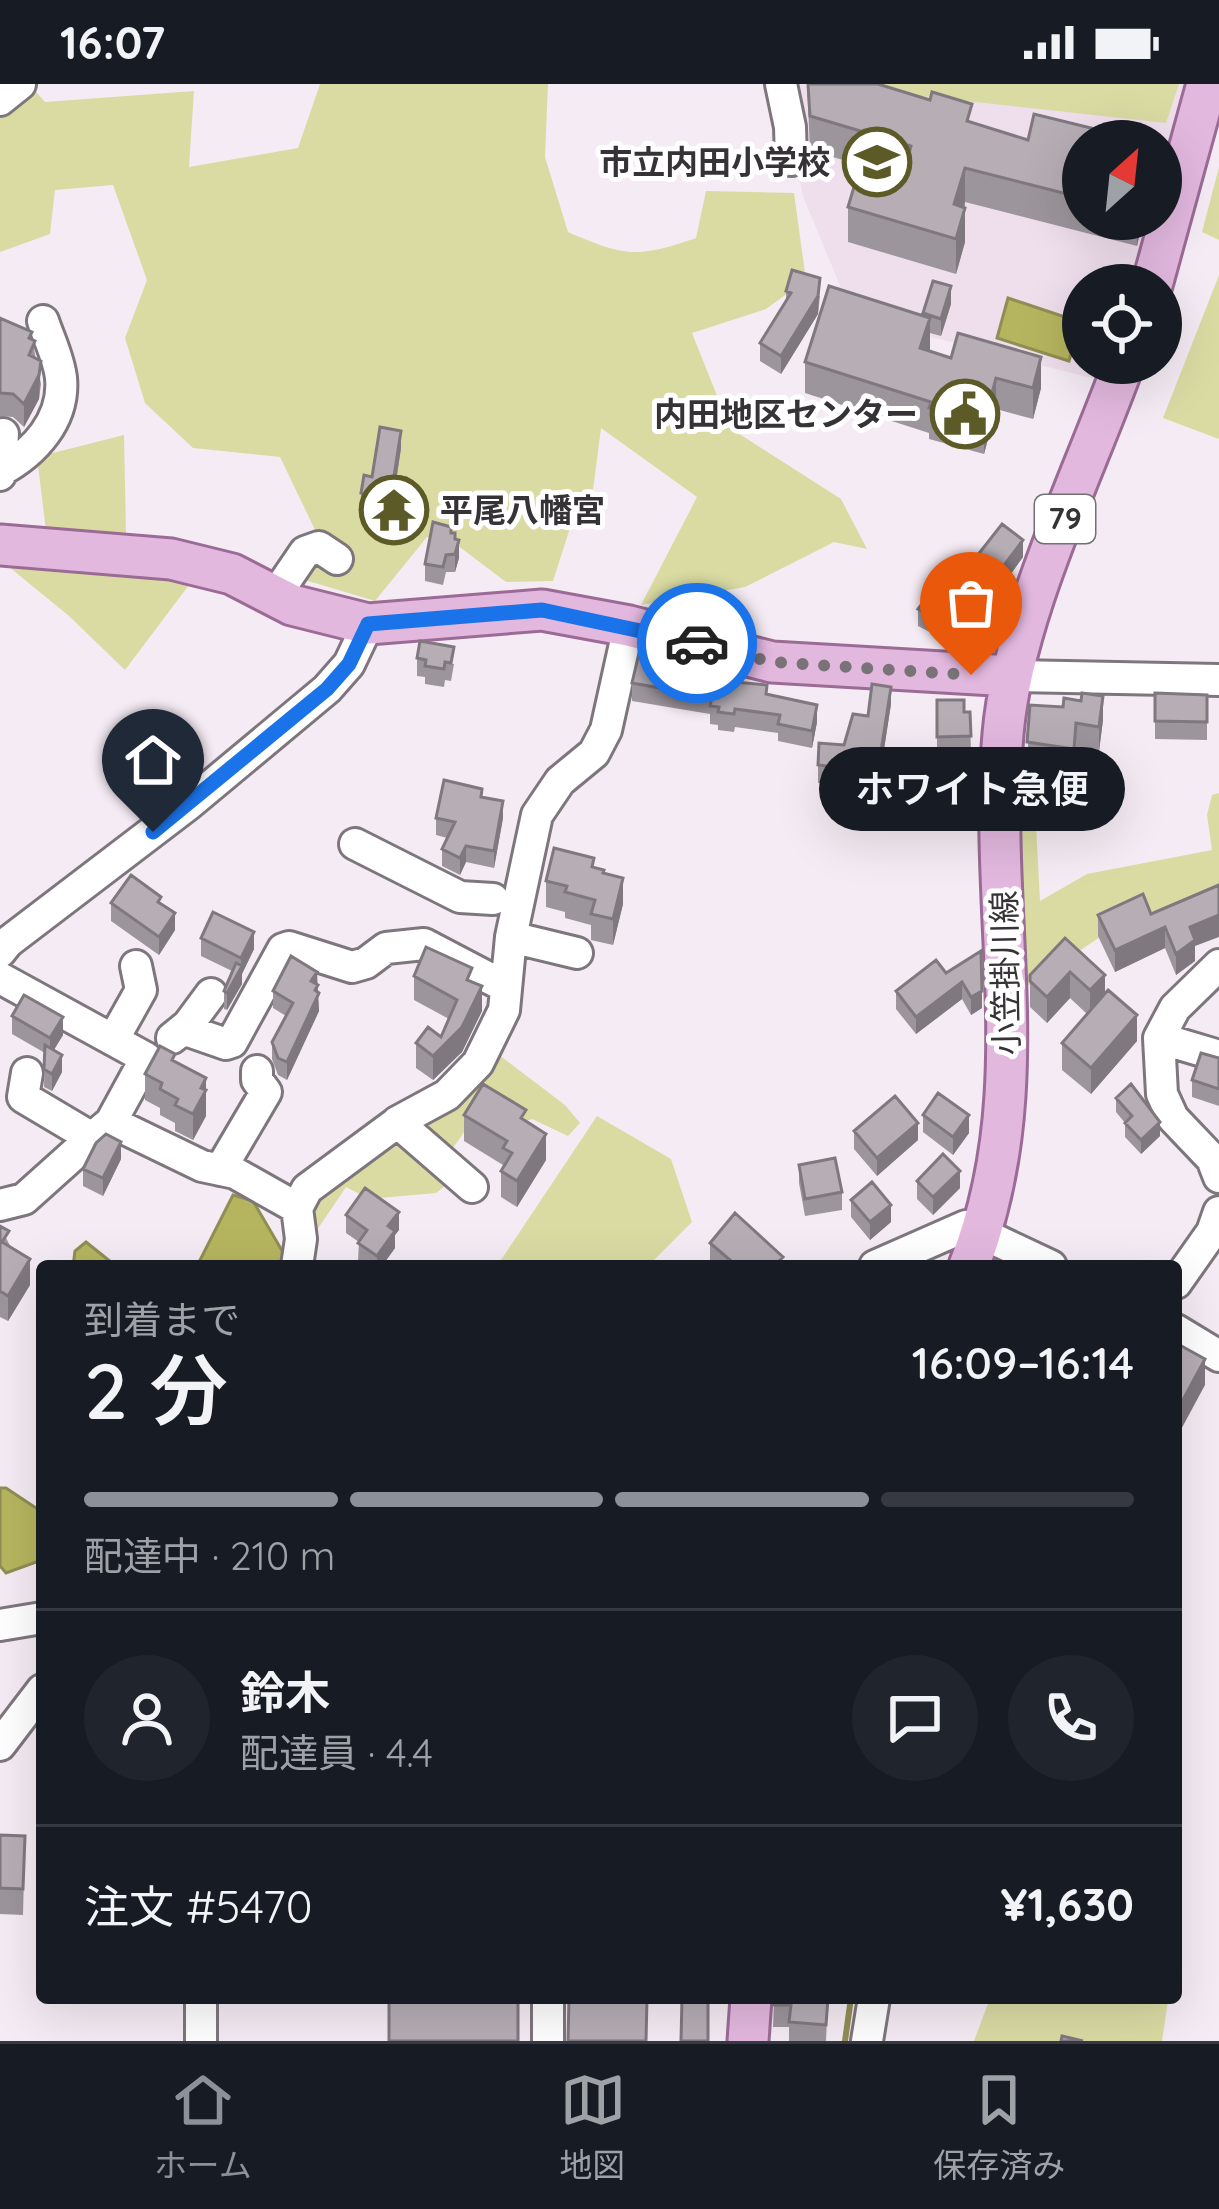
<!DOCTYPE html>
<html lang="ja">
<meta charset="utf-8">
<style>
body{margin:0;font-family:Quicksand,"Noto Sans JP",sans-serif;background:#20242c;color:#f1f3f6;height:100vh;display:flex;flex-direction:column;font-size:45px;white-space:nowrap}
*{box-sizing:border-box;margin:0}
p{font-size:39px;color:#9ea1a6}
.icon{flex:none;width:66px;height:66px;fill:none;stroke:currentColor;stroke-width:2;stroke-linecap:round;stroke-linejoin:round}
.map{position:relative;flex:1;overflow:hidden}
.panel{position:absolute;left:36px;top:1176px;width:1146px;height:744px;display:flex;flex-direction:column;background:#171b24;border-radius:12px;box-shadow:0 12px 48px #0002}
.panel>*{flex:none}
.needle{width:78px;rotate:27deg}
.tools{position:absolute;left:1062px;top:36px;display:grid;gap:24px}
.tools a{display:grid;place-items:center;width:120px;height:120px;border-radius:50%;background:#171b24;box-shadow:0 12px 48px #0002;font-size:60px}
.pin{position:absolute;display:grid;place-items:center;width:102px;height:102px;color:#fff;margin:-123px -51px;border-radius:50% 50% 50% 0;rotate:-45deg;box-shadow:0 0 12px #0007}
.pin .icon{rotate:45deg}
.courier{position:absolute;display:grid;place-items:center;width:120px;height:120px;margin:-60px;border:9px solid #1a73e8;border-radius:50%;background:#fff;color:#222;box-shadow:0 3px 15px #0007}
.bubble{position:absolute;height:84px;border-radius:42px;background:#171b24;box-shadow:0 12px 48px #0002;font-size:39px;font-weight:600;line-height:84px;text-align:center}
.headline em{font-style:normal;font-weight:600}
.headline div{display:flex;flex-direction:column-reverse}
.headline{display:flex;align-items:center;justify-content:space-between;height:204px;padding:0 48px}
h1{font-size:78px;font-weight:600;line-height:90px}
.bar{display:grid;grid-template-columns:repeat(4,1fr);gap:18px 12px;align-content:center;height:144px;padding:0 48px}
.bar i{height:15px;border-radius:9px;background:#363941}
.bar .current{background:#8c9099}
.bar p{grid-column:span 4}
.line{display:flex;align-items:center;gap:30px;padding:0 48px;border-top:3px solid #363941}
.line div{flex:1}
.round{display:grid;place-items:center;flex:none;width:126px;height:126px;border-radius:63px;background:#20242c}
.status{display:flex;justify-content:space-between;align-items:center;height:84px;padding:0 60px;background:#171b24;direction:ltr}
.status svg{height:33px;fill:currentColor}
.menu{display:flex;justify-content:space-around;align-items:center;height:168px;border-top:3px solid #363941;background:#171b24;font-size:33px;color:#9ea1a6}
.menu a{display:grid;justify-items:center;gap:6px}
.menu .current{color:#8c9099}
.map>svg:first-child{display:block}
.built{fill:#efdeec}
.green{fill:#dadba3}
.water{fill:#b6b55f;stroke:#908e53;stroke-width:3}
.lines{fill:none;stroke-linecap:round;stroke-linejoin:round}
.stream{stroke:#908e53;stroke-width:6}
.minor-casing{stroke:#7e767d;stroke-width:36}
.major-casing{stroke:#9b6b96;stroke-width:45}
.minor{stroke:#fff;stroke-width:30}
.major{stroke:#e3b8df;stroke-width:39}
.wall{fill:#9d959c}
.shaded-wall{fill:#7f797f}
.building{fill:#b6adb5;stroke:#7f797f;stroke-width:3}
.done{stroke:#797378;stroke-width:12;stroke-dasharray:0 21.6}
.route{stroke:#1a73e8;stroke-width:15}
.labels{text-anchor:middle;stroke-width:10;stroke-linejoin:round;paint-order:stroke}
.shield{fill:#fff;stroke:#727072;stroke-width:3}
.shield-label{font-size:30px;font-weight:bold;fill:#363336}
.poi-label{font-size:33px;font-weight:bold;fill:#363336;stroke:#fff;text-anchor:end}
.street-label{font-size:33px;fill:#363336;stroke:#fff}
</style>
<div class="status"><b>16:07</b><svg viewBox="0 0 49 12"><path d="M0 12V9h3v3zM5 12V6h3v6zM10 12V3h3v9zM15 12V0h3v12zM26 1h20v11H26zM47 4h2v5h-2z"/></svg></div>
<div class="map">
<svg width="1219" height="1957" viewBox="0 0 1219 1957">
<rect width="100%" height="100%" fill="#f5ebf4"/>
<path class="built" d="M781,0H1189L1161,92V57H1083V135H1149L1130,201H1083V279H1101L1095,295L853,233L803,112Z"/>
<path class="green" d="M29,0L45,18L194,7L189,83L298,64L320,0H548L545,73L568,148C625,173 638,174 696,154L706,107L794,109L806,196L766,225L692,249L730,344L841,415L867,465L834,458L745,503L641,521L697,413L601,344L593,406L570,444L553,497L506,498L453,458L427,453L375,517L295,493L317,450L280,373L193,364L145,319L125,254L147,196L113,101L55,106L50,150L0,168V18Z
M813,0H1179L1166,39Z
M1219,83V156L1202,148Z
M1219,191V355L1163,334Z
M124,351L126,451L46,447L37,373Z
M3,478L192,497L125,586L69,532Z
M1219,709V817L1134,830L1023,905L1018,732L1036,741L1040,817L1087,790L1212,766L1207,731L1212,711Z
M494,967L565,1021L580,1039L568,1052L532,1035L514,1041L485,1018L453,1064L465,1086L436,1109L369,1115L346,1103L317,1146L309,1147L311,1121Z
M597,1032L671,1075L692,1138L648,1182H497Z
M990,1914H1164L1168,1917L1162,1957H974Z"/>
<path class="water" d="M1008,214L1080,238L1069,277L997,254Z
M233,1111L253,1117L284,1170L282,1182H197Z
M86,1158L116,1182H73L75,1167Z
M0,1404H6L36,1424L42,1421V1476L6,1489L0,1482Z"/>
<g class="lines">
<path class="stream" d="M845,1957L851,1914"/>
<defs>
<path id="minor" d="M781,0L790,43L791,76
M0,16L20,0
M0,387C34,369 65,336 61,294C59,275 49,255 43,237
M0,391L3,350
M275,512L305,468L319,463L337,475
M1011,592L1219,596
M355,760L460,813L493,815
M511,853L577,869
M0,868L8,858L189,720L327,605L349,580L368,540
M1219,881L1175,924L1159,954L1162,1010L1173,1034L1212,1075L1219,1093
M0,894L146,974L111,1038L202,1082L235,1089L297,1124
M183,945L226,960L232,958L283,865L289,863L352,883L366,879L386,864L424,860L506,903
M172,954L188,941L211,910
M1159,954L1219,972
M113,956L141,906L136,882
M27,989L23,1013L92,1054L111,1038
M397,1038L472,1103
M220,1086L266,1008L257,996V987
M0,1121L24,1115L92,1054
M297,1182L301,1155L297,1124L307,1105L399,1037L447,1011L478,979L504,926L511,853L537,731L560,697L594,669L606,646L629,542
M875,1182L966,1142L1051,1182
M1176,1199L1212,1148L1219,1128
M1176,1246L1219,1272
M0,1541L42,1534
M0,1661L42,1606
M201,1914V1957
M548,1914V1957
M867,1957L874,1914"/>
<path id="major" d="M1152,201L1207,0
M0,461L171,475L232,490L292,521L368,540L542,526L629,542L772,578L1011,592
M969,1182C1039,1004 987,832 1003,650C1013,532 1083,392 1124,279
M748,1957L751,1914"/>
</defs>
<use href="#minor" class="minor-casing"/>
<use href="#major" class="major-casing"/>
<use href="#minor" class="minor"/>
<use href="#major" class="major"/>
</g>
<path class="wall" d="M807,0H878L972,39L1028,56L1083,57V135H1143L1137,162L965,118V158L956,190L848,158V123L901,98L902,94L810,66Z
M786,207L820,212L818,230L781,290L760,277V259L786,218Z
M951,220L941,252L930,249L929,267L1041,304L1033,335L996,325L984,370L929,355V349L805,309V278L923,232V229Z
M0,234L32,255L41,300L39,315L24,343L13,333L0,332Z
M401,364L397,392L406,412L403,433L361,427V409L372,393Z
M451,449L455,455L459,474L455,488H446L443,501L425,497V480Z
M1023,473L999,506V520L975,551L962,541L949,558L918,542V525L957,488Z
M417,574L454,580L451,597L445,596L444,603L425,600V593L417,592Z
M665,581L695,595L767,611L817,638L812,664L778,657V649L735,643L734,648L718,646V641L710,640V630L632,617V599Z
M1155,609L1207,611V656L1155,655Z
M937,616L964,628H970L971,670H937Z
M891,620L880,691H873L872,706L860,708L826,705V699H818V681L844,661L868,632Z
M1030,621L1103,636L1099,667L1076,663L1074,689L1027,682Z
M923,675L925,706L905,707L903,676Z
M482,713L503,734L494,784L466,778L460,791L442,782V765L447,754L436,751V734Z
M594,783L604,789L623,820L613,861L591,856V841L565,834V828L546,823V797Z
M111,819L161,820L175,846L159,871L111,837Z
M1151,830L1195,862V877L1176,891L1165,864L1115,888L1098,852V831Z
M201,854L254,865L242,890V900L227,926L224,925V907L232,887L201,872Z
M1065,854L1137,957L1091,1010L1062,986V959L1087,930L1070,914L1047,939L1030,923V891Z
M981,867L982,924L971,931L962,915L916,950L896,925V907L946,889Z
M414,892L472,898L482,927L462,968L433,996L416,984V959L441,953L449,935L414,916Z
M317,900L319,927L287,996L278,991L272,975V958L286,932L273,924V907Z
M12,932L63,951L54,966L62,988L52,1007L44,1003L45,969L12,950Z
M1219,974V1022L1192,1013V996Z
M175,977L206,994V1032L193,1056L175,1047V1039L160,1031V1024L145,1016V990Z
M1116,1014L1160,1052L1141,1070L1125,1053V1039L1116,1028Z
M464,1031L526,1037L546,1076L517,1123L501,1113V1087L503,1081L464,1057Z
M923,1031L969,1049L953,1071L923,1048Z
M854,1047L918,1056L877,1092L854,1065Z
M121,1075L103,1112L83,1102V1085Z
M799,1081L842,1108V1126L805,1132L799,1099Z
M917,1097L960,1104L933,1131L917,1115Z
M851,1116L891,1138L870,1156L851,1133Z
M346,1131L399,1146L395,1151V1164L382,1182H366L358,1177L359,1158L346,1149Z
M0,1142L30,1201L8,1237L0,1233Z
M710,1159L783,1182H716L710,1177Z
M0,1751L25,1752L23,1831L0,1830Z
M774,1914H828L826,1957H789V1943H773Z"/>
<path class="shaded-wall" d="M965,84V118L954,155V120Z
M965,124V158L956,190V155Z
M1137,135H1143L1137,162Z
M820,194L818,230L781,290V272Z
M951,202V220L941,252V235Z
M930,234V265L920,296V264Z
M1041,273V304L1033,335V304Z
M41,277L39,315L24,343V320Z
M996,294V325L984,370V339Z
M401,347V364L394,410V392Z
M455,455V470L459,456V474L455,488Z
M1023,456V473L999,506V520L975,551V533L992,497Z
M962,523V541L949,558V541Z
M891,603V620L880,691V674Z
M1103,612V636L1099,667V643Z
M817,621V638L812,664V647Z
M503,717V734L494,784V767Z
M466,762V778L460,791V774Z
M623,794V820L613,861V835Z
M175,829V846L159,871V853Z
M1219,831V853L1195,862V877L1176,891V870L1190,843Z
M1165,843V864L1115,888V866Z
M254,848V865L242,890V900L227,926V909L241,883V874Z
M317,888L319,927L287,996V978L311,897Z
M1070,888V914L1047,939V913Z
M1105,891V917L1090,933V906Z
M962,898V915L916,950V933Z
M482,902V927L462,968L433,996V972Z
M982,907V924L971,931V913Z
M1137,931V957L1091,1010V984Z
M63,933V951L50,972V954Z
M62,971V988L52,1007V990Z
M206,994V1032L193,1056V1030Z
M969,1031V1049L953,1071V1053Z
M1160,1038V1052L1141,1070V1056Z
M918,1039V1056L877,1092V1074Z
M546,1050V1076L517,1123V1097Z
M121,1058V1075L103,1112V1094Z
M960,1087V1104L933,1131V1113Z
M891,1121V1138L870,1156V1138Z
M399,1128V1146L395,1151V1164L382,1182H377V1172L388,1142Z
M30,1175V1201L8,1237V1212Z
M1205,1275V1301L1177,1353V1327Z"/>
<path class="building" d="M808,0H878L930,16L932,8L972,20L967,37L1028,56L1034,30L1144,57H1083V114L965,84L954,120L965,124L956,155L848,123L859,86L901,98L911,62L810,32Z
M792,186L820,194L818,212L781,272L760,259L791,209L786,207Z
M933,197L951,202L941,235L923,229Z
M829,202L930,234L920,264L951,274L958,249L1041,273L1033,304L996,294L984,339L929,324L931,318L805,278Z
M0,234L32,248L29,254L35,257L29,271L41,277L39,291L24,320L13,310L0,309Z
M380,343L401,347L394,392L406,394L403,416L361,409L364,391L372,393Z
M433,438L451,443V449H455V455L459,456L455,470L446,471L443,483L425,480Z
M1002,440L1023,456L992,497L999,502L975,533L962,523L949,541L918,525L950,483L957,488L961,483L966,486Z
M420,557L454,563L451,579L445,578L444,585L425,582L426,576L417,574Z
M639,569L665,573L664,581L695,586L694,594L767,601L766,610L817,621L812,647L778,640L780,631L735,625L734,630L718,628L719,623L710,622L712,613L632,599Z
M872,600L891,603L880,674L873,673L872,688L860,690L826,688L827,682L818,681L819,659L844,661L853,630L868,632Z
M1082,609L1103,612L1099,643L1076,639L1074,665L1027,658L1030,621L1063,623L1064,614L1081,617Z
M1155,609L1207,611V638L1155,637Z
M937,616H964V628H970L971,652L937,653Z
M923,675L925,697L905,698L903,676Z
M444,696L482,705L481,713L503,717L494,767L466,762L460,774L442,765L455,738L436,734Z
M554,764L594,774L592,783L604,786L603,789L623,794L613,835L591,830L595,816L565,808L567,802L546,797Z
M131,791L161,813L158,818L175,829L159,853L111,819Z
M1219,801V831L1190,843L1195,856L1176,870L1165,843L1115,866L1098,831L1143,810L1151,830Z
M213,828L254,848L241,874L201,854Z
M1065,854L1105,891L1090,906L1070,888L1047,913L1030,897V891Z
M426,863L472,884L467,896L482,902L462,943L433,972L416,959L428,943L441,953L457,916L414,892Z
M981,867L982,907L971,913L962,898L916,933L896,907L936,876L946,889Z
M291,872L317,888L311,897L318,901L315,906L319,909L287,978L278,974L272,958L293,919L273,907Z
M236,879L242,882L227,909L224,907Z
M1108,906L1137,931L1091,984L1062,959Z
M24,911L63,933L50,954L12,932Z
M45,961L62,971L52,990L44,985Z
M160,962L175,970L172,976L206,994L201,1004L206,1006L193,1030L175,1021L178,1015L160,1005L162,999L145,990Z
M1201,969L1219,974V1005L1192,996Z
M483,1000L526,1026L521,1034L546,1050L517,1097L501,1087L512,1069L503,1064L507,1057L464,1031Z
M1131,1000L1160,1038L1141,1056L1125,1039L1132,1032L1116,1014Z
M938,1009L969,1031L953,1053L923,1031Z
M895,1012L918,1039L877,1074L854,1047Z
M106,1050L121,1058L103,1094L83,1085L96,1059Z
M943,1070L960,1087L933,1113L917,1097Z
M835,1074L842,1108L805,1115L799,1081Z
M872,1098L891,1121L870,1138L851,1116Z
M365,1104L399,1128L388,1142L395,1147L377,1172L358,1159L367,1146L346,1131Z
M735,1129L783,1173L774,1182H722L730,1176L710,1159Z
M0,1142L9,1147L2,1158L30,1175L8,1212L0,1207Z
M1176,1259L1205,1275L1177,1327L1176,1326Z
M0,1751L25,1752L23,1805L0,1804Z
M389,1914H518V1957H389Z
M569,1914H647L646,1957H568Z
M682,1914H708V1957H681Z
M774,1914H828L826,1941L789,1938L791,1921H773Z
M1062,1952L1083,1957H1061Z"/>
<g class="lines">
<path class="done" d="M697,559L772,578L971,591"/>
<path class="route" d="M153,748L327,605L349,580L368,540L542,526L697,559"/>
</g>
<defs>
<symbol id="school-ring" viewBox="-11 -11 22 22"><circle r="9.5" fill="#fff" stroke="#5c5b28" stroke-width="1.5"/><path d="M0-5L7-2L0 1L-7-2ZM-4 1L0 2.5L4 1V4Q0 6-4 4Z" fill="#5c5b28"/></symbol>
<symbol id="civic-ring" viewBox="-11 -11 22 22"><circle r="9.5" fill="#fff" stroke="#5c5b28" stroke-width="1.5"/><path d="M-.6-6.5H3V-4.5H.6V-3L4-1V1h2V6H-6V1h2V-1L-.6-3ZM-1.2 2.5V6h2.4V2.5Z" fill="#5c5b28"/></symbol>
<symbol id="temple-ring" viewBox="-11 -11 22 22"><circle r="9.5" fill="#fff" stroke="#5c5b28" stroke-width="1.5"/><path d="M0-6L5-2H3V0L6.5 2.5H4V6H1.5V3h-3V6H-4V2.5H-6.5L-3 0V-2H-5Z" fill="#5c5b28"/></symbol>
</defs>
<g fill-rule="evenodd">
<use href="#school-ring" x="839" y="40" width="76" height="76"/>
<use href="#civic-ring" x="927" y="292" width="76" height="76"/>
<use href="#temple-ring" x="356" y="388" width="76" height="76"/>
</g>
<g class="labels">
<rect class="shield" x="1035" y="411" width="60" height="48" rx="9"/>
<g class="shield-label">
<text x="1065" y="445">79</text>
</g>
<g class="poi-label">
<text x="830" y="90">市立内田小学校</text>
<text x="918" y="342">内田地区センター</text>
<text x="440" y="438" text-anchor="start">平尾八幡宮</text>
</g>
<g class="street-label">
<text transform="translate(1005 889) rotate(-91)" y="12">小笠掛川線</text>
</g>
</g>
</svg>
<div class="tools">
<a><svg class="needle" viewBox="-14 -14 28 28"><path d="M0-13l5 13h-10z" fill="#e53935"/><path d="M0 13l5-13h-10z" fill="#9ea1a6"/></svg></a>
<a><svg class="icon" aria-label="locate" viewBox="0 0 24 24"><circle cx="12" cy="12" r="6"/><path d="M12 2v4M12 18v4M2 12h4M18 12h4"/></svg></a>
</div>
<div class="pin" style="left:971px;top:591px;background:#ea580c"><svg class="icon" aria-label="bag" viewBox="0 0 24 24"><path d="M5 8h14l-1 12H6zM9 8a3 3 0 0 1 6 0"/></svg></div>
<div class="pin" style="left:153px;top:748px;background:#1f2937"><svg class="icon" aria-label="home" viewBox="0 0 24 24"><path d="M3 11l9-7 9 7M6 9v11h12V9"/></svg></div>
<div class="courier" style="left:697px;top:559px"><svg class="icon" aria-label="car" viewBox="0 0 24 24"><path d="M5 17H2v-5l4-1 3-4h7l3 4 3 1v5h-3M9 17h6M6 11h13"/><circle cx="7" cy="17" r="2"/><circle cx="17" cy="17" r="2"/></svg></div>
<div class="bubble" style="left:819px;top:663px;width:306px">ホワイト急便</div>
<section class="panel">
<div class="headline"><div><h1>2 分</h1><p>到着まで</p></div><em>16:09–16:14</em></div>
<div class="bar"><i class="current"></i><i class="current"></i><i class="current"></i><i></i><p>配達中 · 210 m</p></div>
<div class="line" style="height:216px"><a class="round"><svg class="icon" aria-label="person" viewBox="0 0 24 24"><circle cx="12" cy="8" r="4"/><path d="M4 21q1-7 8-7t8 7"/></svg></a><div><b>鈴木</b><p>配達員 · 4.4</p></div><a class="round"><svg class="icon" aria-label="chat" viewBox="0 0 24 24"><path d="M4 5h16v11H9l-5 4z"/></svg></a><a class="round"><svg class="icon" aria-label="phone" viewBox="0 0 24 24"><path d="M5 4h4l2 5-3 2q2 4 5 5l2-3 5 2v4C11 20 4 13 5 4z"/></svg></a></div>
<div class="line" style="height:156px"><div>注文 #5470</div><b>¥1,630</b></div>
</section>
</div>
<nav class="menu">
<a class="current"><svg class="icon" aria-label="home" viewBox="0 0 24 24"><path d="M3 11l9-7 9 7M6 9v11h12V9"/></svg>ホーム</a>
<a><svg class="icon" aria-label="map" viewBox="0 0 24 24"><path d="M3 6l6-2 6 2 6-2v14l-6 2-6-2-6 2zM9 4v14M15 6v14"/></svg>地図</a>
<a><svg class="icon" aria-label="saved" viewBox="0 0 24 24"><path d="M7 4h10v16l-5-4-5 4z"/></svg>保存済み</a>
</nav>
